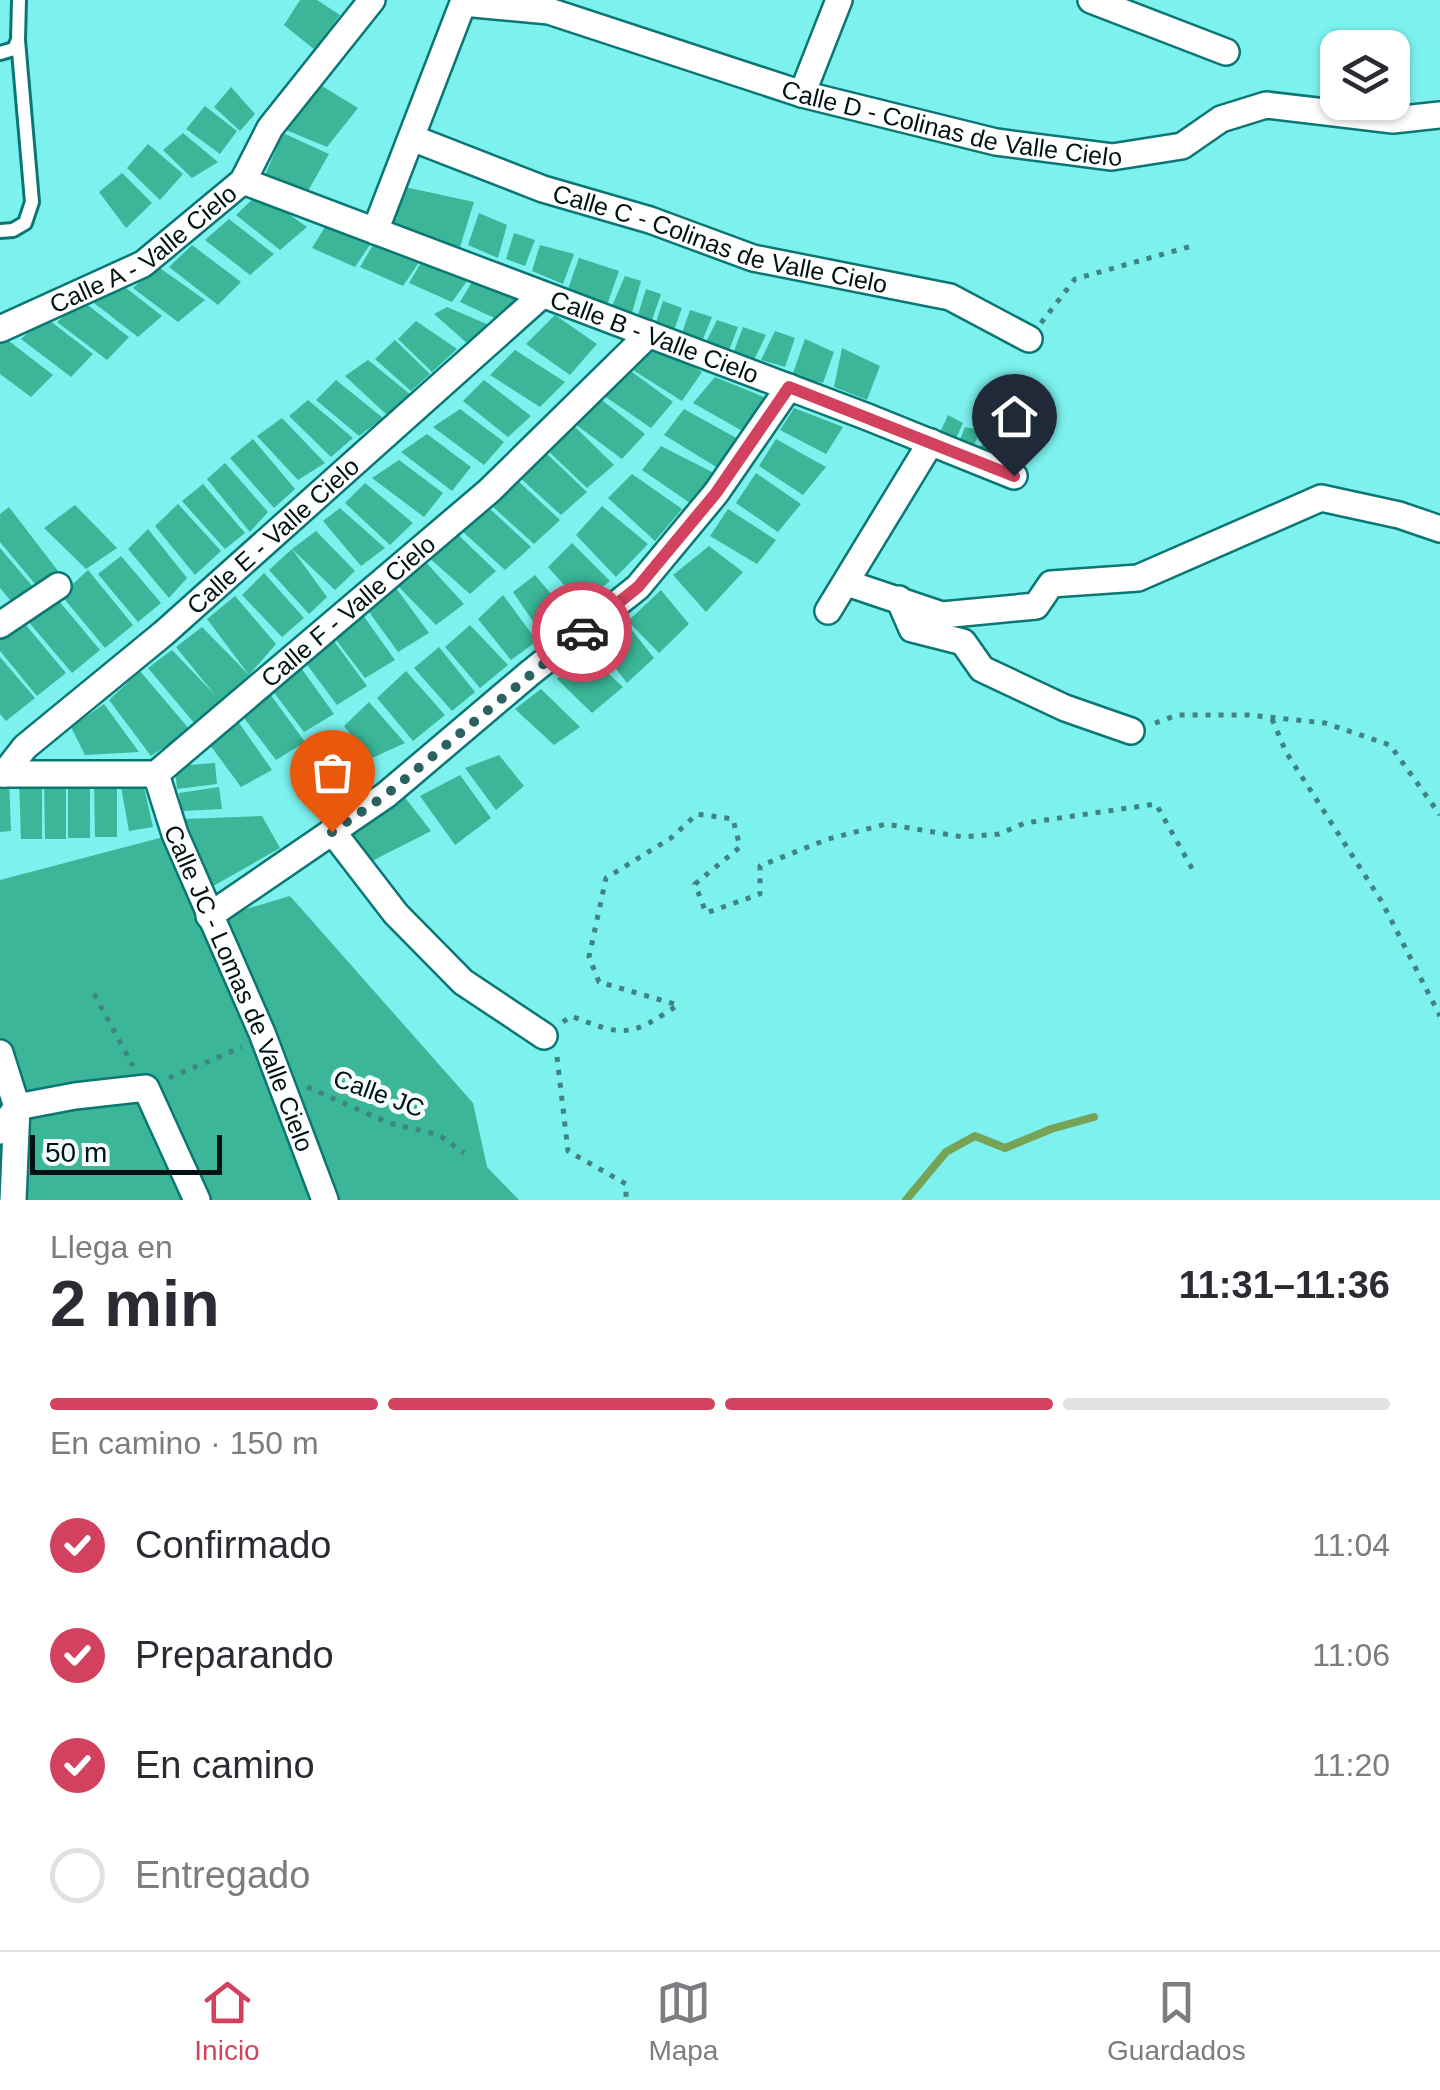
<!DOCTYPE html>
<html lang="es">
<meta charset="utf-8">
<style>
body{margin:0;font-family:Helvetica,sans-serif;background:#f7f7f7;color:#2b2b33;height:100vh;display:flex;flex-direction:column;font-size:38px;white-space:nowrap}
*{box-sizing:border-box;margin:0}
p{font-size:32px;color:#7c7c81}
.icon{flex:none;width:55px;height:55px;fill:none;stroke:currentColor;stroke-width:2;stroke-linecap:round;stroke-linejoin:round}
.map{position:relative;height:1200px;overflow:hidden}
.drawer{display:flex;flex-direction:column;background:#fff;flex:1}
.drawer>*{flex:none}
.controls{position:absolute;left:1320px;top:30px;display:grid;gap:20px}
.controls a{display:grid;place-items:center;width:90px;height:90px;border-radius:20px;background:#fff;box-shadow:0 2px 8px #0004;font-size:50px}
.scale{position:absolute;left:30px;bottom:25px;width:192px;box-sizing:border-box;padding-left:10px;border:5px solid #001313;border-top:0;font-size:28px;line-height:35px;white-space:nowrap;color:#001313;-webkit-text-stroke:8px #f4fefd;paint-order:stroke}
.pin{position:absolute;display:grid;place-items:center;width:85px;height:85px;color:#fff;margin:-102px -42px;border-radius:50% 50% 50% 0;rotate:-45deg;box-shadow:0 0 10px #0007}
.pin .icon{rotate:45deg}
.courier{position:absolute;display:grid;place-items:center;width:100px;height:100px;margin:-50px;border:8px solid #d2425f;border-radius:50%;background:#fff;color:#222;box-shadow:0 2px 12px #0007}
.headline em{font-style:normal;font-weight:700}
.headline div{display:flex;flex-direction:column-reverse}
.headline{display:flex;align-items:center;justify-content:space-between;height:170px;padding:0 50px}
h1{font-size:65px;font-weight:700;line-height:75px}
.bar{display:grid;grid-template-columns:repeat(4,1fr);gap:15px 10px;align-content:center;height:120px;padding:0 50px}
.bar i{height:12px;border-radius:8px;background:#e1e1e2}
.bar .selected{background:#d2425f}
.bar p{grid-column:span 4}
ol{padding:0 50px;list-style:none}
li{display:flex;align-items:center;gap:30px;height:110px}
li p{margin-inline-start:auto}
li .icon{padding:10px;border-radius:50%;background:#d2425f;color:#fff;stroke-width:4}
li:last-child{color:#7c7c81}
li i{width:55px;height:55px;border:5px solid #e1e1e2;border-radius:50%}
.tab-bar{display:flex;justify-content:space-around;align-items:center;height:140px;border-top:2px solid #e1e1e2;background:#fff;font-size:28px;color:#7c7c81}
.tab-bar a{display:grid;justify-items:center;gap:5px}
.tab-bar .selected{color:#d2425f}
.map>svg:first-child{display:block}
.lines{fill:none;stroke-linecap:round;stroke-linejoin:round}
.stream{stroke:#77a356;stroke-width:8}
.building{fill:#3bb698}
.service-casing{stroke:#0c7674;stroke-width:18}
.minor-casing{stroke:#0c7674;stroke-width:30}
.path{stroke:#3f8482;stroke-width:5;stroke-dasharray:5 8;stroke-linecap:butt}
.service{stroke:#fff;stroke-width:12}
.minor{stroke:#fff;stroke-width:25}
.done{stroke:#2b6160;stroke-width:10;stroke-dasharray:0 18}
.route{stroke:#d2425f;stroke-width:12}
.labels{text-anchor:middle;stroke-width:9;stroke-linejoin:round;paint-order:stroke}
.street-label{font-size:25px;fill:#001313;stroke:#f4fefd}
</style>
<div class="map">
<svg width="1440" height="1200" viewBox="0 0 1440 1200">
<rect width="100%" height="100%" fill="#7cf1ee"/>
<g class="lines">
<path class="stream" d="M906,1200L946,1152L975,1136L1005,1148L1051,1129L1094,1117"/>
</g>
<path class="building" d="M300,0H317L340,15L315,50L284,25Z
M317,83L358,108L327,147L286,130Z
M231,87L255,114L240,131L214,107Z
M205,106L237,131L220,154L186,129Z
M183,133L218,162L192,178L163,150Z
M283,133L329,154L304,198L262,182Z
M148,144L183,174L160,200L127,168Z
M122,173L152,203L126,228L99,192Z
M405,187L474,202L460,247L391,223Z
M259,193L307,227L280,250L236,215Z
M479,213L507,225L498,258L468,245Z
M229,219L274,254L250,275L205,240Z
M328,222L374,239L355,267L312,248Z
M514,233L535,240L525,266L506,259Z
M376,240L422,258L403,286L360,267Z
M192,245L241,282L218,305L169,267Z
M540,245L574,254L563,284L532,271Z
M425,256L472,274L452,302L409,283Z
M579,258L619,271L607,305L568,289Z
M157,266L205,300L178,322L133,288Z
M476,275L522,293L503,322L460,302Z
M625,276L641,281L632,313L612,306Z
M117,281L162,316L138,337L94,303Z
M646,289L661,294L652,320L638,315Z
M81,300L129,337L107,360L57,322Z
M663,301L682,308L673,333L655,325Z
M447,307L489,325L468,344L434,314Z
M690,310L712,317L701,344L681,336Z
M555,315L597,344L570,375L526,344Z
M45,317L93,354L71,377L21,339Z
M717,320L738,327L728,353L705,344Z
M416,321L457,349L432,372L398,339Z
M743,327L766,335L754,360L734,351Z
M775,331L795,338L785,367L761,360Z
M5,338L53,375L31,397L0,374V342Z
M805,339L834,352L823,383L792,376Z
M395,340L430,374L411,391L375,359Z
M650,341L702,372L682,401L628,367Z
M842,348L880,366L867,400L834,387Z
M515,350L565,382L540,407L490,375Z
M368,360L411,395L387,415L345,376Z
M624,366L673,402L651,428L603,395Z
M715,377L764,397L746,433L693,403Z
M336,380L383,418L359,436L316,400Z
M484,380L531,416L508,437L463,401Z
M598,397L645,434L622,459L575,424Z
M308,400L353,438L331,457L289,416Z
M794,408L843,427L826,454L780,430Z
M460,409L504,442L484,465L433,427Z
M684,409L740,440L718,468L664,435Z
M948,415L963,423L954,443L938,437Z
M282,418L325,463L298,480L257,436Z
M571,423L614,465L587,488L545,448Z
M965,427L981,430L972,449L959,442Z
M427,434L471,467L452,491L401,452Z
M988,434L1002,440L993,461L978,452Z
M253,439L295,489L274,508L230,458Z
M776,439L826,467L803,495L759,466Z
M1010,441L1022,448L1012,467L999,460Z
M661,446L716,474L690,503L642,470Z
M543,450L587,492L561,515L518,476Z
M399,460L443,493L424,517L372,478Z
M225,463L268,512L250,532L207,479Z
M756,473L801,504L778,532L736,503Z
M632,474L682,509L655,541L608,498Z
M516,479L560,520L534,544L491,505Z
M365,483L413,523L390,545L345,503Z
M203,484L245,533L225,549L182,501Z
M178,504L221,551L195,575L155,526Z
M75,505L117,548L86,569L44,528Z
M487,506L531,547L505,570L462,531Z
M602,506L648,544L616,577L576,535Z
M9,507L58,571L36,585L0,542V514Z
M340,508L385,548L361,566L323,521Z
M728,509L776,540L757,564L710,536Z
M148,529L187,578L169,598L128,549Z
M452,529L496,571L470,594L427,556Z
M316,531L355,571L335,590L292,549L327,597L309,614L269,570L292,549Z
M572,543L610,581L581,604L548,567Z
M709,546L743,572L706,612L673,575Z
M0,548L33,587L11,601L0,588Z
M121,556L161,603L138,622L98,574Z
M423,559L464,604L436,625L396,584Z
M88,570L133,625L105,648L61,595Z
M264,573L304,618L282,637L242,595Z
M535,575L568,614L543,636L513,592Z
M393,584L429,633L398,652L364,605Z
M661,590L689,624L659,653L628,621Z
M54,595L100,650L72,673L27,620Z
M503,595L537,641L511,660L478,619Z
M235,596L276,644L249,675L207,619Z
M360,611L395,660L365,678L330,632Z
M20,618L66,673L37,696L0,651V637Z
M623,619L654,658L627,683L599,647Z
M470,625L508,665L480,688L445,647Z
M202,627L249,675L195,724L148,668L172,650L215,695L176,647Z
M331,637L367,686L337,705L302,658Z
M439,647L475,692L452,711L414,668Z
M586,653L623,687L592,713L557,679Z
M0,657L35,698L6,721L0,714Z
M299,665L334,714L304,732L269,686Z
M140,671L190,730L151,756L109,700Z
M406,671L445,715L413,741L377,698Z
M541,689L580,727L554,745L515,709Z
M270,694L305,742L276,760L241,714Z
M369,702L405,743L370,759L344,726Z
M104,704L139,752L85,755L71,727Z
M237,720L272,770L241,787L207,741Z
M499,755L524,786L496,810L465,768Z
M215,763L217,784L177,789L175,766Z
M460,775L491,818L455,845L420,796Z
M9,779L11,831L0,832V780Z
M94,779H117V837H95Z
M19,780L42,781V839H21Z
M44,780L66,781V839H45Z
M68,780H90V838H68Z
M120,782L143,783L153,827L129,831Z
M219,787L222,809L181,811L179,793Z
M403,795L431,831L372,861L350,830Z
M262,816L280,848L208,889L184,819Z
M171,835L206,921L290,896L473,1103L487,1167L519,1200H0V880Z"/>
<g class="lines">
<defs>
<path id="service" d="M0,53L14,49L18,40
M0,231L13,230L25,223L32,202L18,40L19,0"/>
<g id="minor">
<path d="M1091,0L1226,52"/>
<path d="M802,94L839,0"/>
<path id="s1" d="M412,138L543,189L650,220L753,258L950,297L1029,339"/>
<path id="s2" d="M243,181L865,416L1014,476"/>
<path id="s3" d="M375,231L463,3L549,11L802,94L996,142L1112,157L1182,146L1221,119L1266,105L1393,120L1440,115"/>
<path id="s4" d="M0,329L143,264L243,181L270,128L372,0"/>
<path d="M847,583L942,615L1036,606L1051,584L1138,578L1321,498L1399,515L1440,529"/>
<path d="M899,599L912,629L963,642L982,669L1065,708L1131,731"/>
<path d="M828,611L931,442"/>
<path d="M0,625L58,586"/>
<path id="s5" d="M0,774H156L489,491L649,334"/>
<path id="s6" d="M4,774L25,747L164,633L542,295"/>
<path id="s7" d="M156,774L175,834L262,1033L325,1200"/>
<path d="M332,831L396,914L463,982L544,1036"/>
<path d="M209,916L386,795L530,673L638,587L716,493L789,387"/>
<path d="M0,1053L17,1107L13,1200"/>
<path d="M0,1131L17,1107L75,1096L146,1088L197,1200"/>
</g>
</defs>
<use href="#service" class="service-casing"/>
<use href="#minor" class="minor-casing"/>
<path class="path" d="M1041,323L1075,279L1192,246
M1272,719L1286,752L1382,902L1440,1016
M1155,723L1177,715H1249L1325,723L1390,745L1440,815
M94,994L133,1066
M563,1022L571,1016C625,1037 630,1037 678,1005L599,982L589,957L606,878L671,838L697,814L733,819L740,847L695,884L706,913L760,894V866L828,839L886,824L963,837L999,834L1025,823L1156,804L1194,872
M557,1057L568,1151L626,1184V1200
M169,1078L242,1047
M307,1087L389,1123L439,1135L464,1153"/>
<use href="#service" class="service"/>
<use href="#minor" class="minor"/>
</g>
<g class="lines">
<path class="done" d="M332,832L386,795L582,632"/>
<path class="route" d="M582,632L638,587L716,493L789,387L1014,476"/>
</g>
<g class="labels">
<g class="street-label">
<text dy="9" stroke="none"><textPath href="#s3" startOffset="750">Calle D - Colinas de Valle Cielo</textPath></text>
<text dy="9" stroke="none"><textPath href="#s1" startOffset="325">Calle C - Colinas de Valle Cielo</textPath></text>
<text dy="9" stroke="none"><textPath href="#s4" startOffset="165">Calle A - Valle Cielo</textPath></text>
<text dy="9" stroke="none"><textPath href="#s2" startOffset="440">Calle B - Valle Cielo</textPath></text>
<text dy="9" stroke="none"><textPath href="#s6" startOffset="360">Calle E - Valle Cielo</textPath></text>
<text dy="9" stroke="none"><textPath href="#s5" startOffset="408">Calle F - Valle Cielo</textPath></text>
<text dy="9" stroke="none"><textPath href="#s7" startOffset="230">Calle JC - Lomas de Valle Cielo</textPath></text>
<text transform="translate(379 1093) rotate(20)" y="9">Calle JC</text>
</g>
</g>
</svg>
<div class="controls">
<a><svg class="icon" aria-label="layers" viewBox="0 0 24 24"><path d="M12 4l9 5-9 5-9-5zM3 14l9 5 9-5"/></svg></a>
</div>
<div class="scale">50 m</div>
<div class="pin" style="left:332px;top:832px;background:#ea580c"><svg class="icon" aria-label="bag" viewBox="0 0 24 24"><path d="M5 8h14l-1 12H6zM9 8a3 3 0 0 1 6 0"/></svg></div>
<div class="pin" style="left:1014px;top:476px;background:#1f2937"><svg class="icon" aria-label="home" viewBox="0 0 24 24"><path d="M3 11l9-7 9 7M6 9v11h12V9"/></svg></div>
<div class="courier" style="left:582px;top:632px"><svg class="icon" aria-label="car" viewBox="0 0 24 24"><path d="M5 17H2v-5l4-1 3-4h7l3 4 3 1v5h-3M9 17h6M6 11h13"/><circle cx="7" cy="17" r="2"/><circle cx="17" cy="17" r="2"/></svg></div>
</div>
<section class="drawer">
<div class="headline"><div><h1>2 min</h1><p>Llega en</p></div><em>11:31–11:36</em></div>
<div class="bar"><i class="selected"></i><i class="selected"></i><i class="selected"></i><i></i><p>En camino · 150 m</p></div>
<ol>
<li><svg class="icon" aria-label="check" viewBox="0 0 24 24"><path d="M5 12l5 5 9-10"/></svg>Confirmado<p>11:04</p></li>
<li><svg class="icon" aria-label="check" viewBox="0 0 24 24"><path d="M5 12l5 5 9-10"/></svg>Preparando<p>11:06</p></li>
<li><svg class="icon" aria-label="check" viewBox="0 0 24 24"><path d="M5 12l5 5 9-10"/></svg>En camino<p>11:20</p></li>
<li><i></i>Entregado</li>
</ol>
</section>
<nav class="tab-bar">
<a class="selected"><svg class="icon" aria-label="home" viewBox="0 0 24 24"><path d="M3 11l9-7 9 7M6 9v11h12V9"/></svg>Inicio</a>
<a><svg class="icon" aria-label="map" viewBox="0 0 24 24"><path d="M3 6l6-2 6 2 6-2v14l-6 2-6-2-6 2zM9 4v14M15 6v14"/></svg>Mapa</a>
<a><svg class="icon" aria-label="saved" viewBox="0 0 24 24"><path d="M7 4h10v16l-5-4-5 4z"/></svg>Guardados</a>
</nav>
